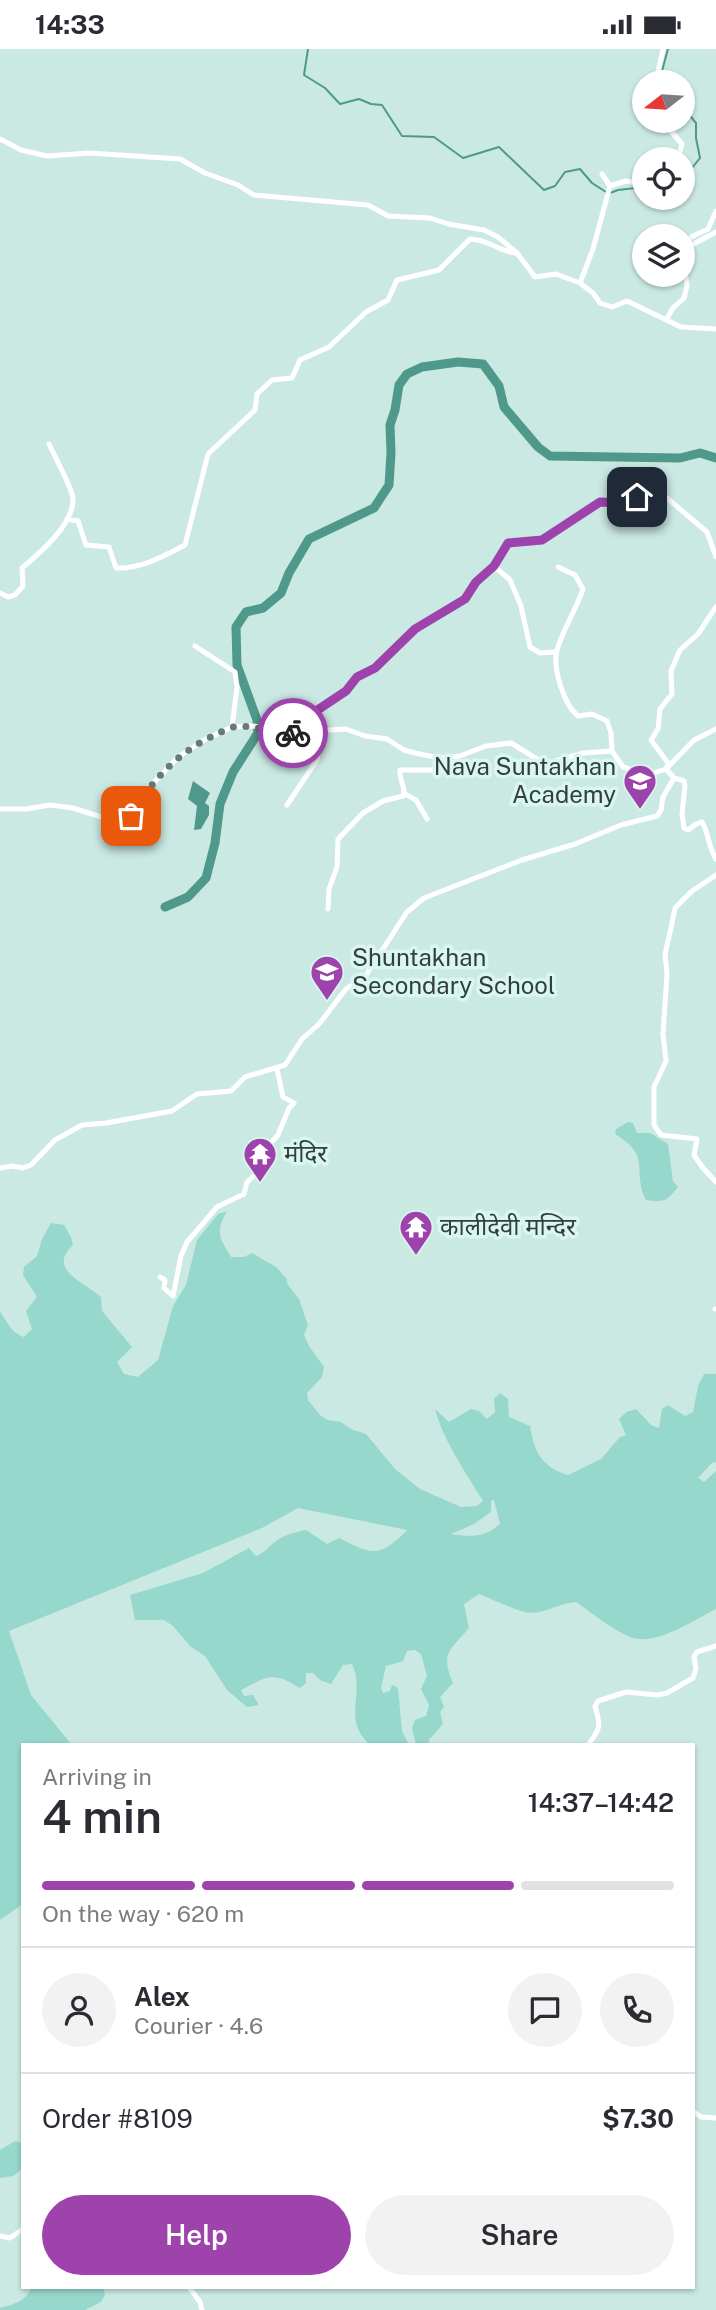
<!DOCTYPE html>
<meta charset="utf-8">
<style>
body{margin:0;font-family:"Public Sans","Noto Sans Devanagari",sans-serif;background:#f2f2f3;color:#2b2b33;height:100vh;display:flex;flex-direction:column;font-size:26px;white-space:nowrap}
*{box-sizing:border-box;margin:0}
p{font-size:23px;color:#7c7c81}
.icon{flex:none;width:38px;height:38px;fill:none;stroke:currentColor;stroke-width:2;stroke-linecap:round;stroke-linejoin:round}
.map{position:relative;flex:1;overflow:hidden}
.drawer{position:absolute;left:21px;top:1694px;width:674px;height:546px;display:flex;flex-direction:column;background:#fff;border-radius:0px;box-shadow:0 2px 5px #0004}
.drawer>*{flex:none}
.needle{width:46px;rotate:253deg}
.fabs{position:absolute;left:632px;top:21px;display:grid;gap:14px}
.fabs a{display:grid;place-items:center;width:63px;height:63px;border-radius:50%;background:#fff;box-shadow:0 2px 5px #0004;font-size:35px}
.pin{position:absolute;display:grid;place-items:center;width:60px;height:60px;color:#fff;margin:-30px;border-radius:14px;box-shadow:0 4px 10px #0006}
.courier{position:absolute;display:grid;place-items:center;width:70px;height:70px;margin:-35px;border:5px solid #9e42ac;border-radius:50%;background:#fff;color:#222;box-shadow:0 2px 9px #0007}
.headline em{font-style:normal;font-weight:600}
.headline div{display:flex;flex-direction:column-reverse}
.headline{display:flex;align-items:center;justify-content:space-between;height:119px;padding:0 21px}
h1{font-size:46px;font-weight:600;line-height:52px}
.bar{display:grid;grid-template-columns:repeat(4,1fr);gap:10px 7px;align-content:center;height:84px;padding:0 21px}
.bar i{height:9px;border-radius:5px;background:#e1e1e2}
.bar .on{background:#9e42ac}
.bar p{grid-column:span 4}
.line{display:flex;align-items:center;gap:18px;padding:0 21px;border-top:2px solid #e1e1e2}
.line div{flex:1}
.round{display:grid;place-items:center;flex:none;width:74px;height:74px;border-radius:37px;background:#f2f2f3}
.primary-button{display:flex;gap:14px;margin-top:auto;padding:14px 21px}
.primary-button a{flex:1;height:80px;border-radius:42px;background:#9e42ac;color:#fff;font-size:28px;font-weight:600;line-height:80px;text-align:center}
.primary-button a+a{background:#f2f2f3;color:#2b2b33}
.status{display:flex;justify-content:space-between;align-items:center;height:49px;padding:0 35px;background:#fff;direction:ltr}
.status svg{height:19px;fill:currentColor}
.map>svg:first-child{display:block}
.green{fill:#96d8cb;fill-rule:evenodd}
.water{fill:#4f998c}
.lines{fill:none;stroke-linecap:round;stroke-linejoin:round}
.stream{stroke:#4f998c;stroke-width:2}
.river{stroke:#4f998c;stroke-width:9}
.minor{stroke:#fff;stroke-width:5}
.done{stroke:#687a77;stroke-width:7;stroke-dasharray:0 12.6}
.route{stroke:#9e42ac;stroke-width:9}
.labels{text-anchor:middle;stroke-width:7;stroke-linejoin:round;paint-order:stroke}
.poi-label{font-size:24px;fill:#333f3d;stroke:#d9f6f0;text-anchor:start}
</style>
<div class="status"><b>14:33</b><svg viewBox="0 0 49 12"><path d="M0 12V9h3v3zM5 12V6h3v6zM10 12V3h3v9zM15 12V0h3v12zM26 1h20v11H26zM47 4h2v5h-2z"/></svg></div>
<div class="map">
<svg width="716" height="2261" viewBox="0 0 716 2261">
<rect width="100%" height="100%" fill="#cbe9e3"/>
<path class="green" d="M628,1073L633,1074L637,1084H650L668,1095L673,1132L678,1138C668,1152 662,1154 646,1151C631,1119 653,1108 615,1085L616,1080Z
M227,1162C215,1183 219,1188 231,1208H244L252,1204L276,1218L286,1229L288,1236L299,1250L308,1276L304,1286L309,1297L324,1318L322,1328L307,1344L308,1351L320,1366L328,1371L341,1373L351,1380L366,1385L395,1420L420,1440L461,1458L477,1457L483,1452C465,1422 444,1393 435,1360L449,1373L471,1360L479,1362L487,1370L495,1363L494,1350L500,1344L508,1350L509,1368L530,1377C534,1403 542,1418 568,1426L601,1410L620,1388L626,1386L619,1370L626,1363L636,1360L651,1376L659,1379L662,1360L668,1356L685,1367L693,1363L698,1337L704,1325H716V1413L712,1414L698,1429L704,1433L716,1422V1560C693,1571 665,1592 638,1590C621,1588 591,1563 576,1553C560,1554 548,1563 532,1564C519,1564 493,1550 479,1545L464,1555L469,1579C450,1602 440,1603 453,1634L440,1648L444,1658L440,1663L443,1675L429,1691L430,1696H416L412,1679L415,1671L426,1667L429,1656L421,1640L427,1627L421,1605L415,1601L407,1602L403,1612L386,1617L381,1639L383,1644L390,1642L392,1636L398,1639L402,1682L409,1696H370C341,1670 366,1645 352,1615L343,1616L331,1635L320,1631L313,1624H306V1634L300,1639C273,1622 268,1627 241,1641L244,1647L253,1646L259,1656L247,1658L227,1641L205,1607L190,1597L173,1577L164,1571H135L130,1546L203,1524L249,1499L256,1507C267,1502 267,1499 276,1492C284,1486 296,1483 306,1481L327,1495L339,1489C372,1506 380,1509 407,1481L298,1459L262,1479L9,1582L31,1646L72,1696H23V1855L0,1871V1263C8,1273 10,1283 24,1288L32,1280L26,1262L37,1248L23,1226L24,1218L37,1207L42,1190L51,1174L64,1176L71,1188L73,1196C46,1221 85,1233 101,1248L102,1262L132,1298L117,1313L124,1325L138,1328L158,1311L173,1257L186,1236L197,1191L218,1165ZM494,1451L500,1475C484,1489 471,1488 451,1485L474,1475L491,1463V1452Z
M15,2092L23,2094V2119L13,2127L0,2129V2101Z
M31,2238H103L105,2246L101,2253L85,2261H0V2259C13,2255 27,2253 31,2238Z"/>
<path class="water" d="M193,732L210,744L205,754L209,757V766L201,780L194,781L197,757L188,750Z"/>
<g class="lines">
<path class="stream" d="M308,0L304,26L325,39L340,55L359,50L371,55L382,56L402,87L434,88L463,109L499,98L544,141L555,137L565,123L580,120L592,134L606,143
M659,33L668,0
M682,57L696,74V89L700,109L692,119L682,122
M610,144L618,141L644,138"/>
<path class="river" d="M165,858L188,848L206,829L215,794L220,755L233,723L258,684L257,671L237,616L236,578L246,563L263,559L281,544L289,524L309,490L374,459L389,436L391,404L390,376L395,361L399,336L407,325L422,318L458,313L483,315L499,337L504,358L538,398L550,407L680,409L700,404L716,409"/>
<path class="minor" d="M656,33L663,0
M667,72L670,81L682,95L678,110
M0,90L21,101L47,107L89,104L180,110L205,124L238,136L254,146L368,156L388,167L430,169L448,175L484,181L498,188L517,204L535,228L556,225L580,234L593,244L600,254L612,258L627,252L681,278L716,280
M610,137L626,132L644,135
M690,197L716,183
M580,234L593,200L610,137L602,125
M666,271L673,259L684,249L687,237L684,215L690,197L689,192L691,188L708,180L716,162
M67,470L78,472L86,496L109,498L116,519C141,520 164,507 185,496L208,405L255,361L257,345L272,331L292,329L300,311L329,298L366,263L388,251L397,231L439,221L470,190C487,190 499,202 515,204
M494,517L510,531L521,557L530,598L540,604L556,603
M558,518L575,526L583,540C576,561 563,580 557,601C552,618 564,656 578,667L592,665L607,672L611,684L612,702
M0,544L8,548L15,546L23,537L22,519C40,504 74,475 73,450C73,441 54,406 49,395
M716,558L698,585L680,601L671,622L672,645L660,660L658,680L651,691L668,714L666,720L674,729L684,732L685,737L682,765L684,779L688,781L696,775L702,773C709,784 708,798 716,810
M195,597L235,623L237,638L232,678
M305,682L313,664L346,642L357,628L375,619L415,580L465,550L476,533L494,517L508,494L542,491L600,453L622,454L652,442L667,449L707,483L716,508
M405,745L416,751L427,770
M287,756L317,711L322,682
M0,760H26L50,756L73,759L120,774L131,767L148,740L178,708L206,690L232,678L254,677L281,684L346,680L365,687L387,690L404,701L415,704L439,709L460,707L486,697L511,694L537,710L548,714L584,704L612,702L623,718L648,726L666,720L694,691L716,680
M716,826L692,842L675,859L671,879L665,905L667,925L663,985L666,1012L654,1038V1076L661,1086L697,1090L694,1106L703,1119L716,1133
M328,860L329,840L337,818L338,790L363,764L383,752L403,747C407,738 398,730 400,721H437L439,709
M0,1119L13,1117L23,1119L31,1116L55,1091L82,1076L106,1074L172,1062L197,1045L231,1042L245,1028L285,1016L302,990L319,975L346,940L366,926L407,863L424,849L522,811L575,795L621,776L657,767L661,761L663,748L674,729
M160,1228L165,1231L164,1239L173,1247L181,1207L187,1193L217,1158L244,1145L247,1133L257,1124L267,1098L278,1086L289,1059L294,1054L283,1048L277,1020
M715,1260H716
M588,1696C601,1679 601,1677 595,1657L598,1652L626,1643L657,1646L667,1644L693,1629L696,1620L694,1608L697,1603L716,1597
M693,2062L701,2068L716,2069
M0,2187L10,2189L23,2180
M189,2238L200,2253L202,2261"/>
</g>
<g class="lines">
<path class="done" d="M131,767C151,732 178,703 215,686C221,683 228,679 234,678C255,675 273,685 293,684"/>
<path class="route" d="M293,684L305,682L313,664L346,642L357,628L375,619L415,580L465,550L476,533L494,517L508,494L542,491L600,453L622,454L637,448"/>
</g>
<defs>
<symbol id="school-pin" viewBox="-11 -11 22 30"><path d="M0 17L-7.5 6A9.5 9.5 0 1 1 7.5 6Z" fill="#9e42ac" stroke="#d9f6f0"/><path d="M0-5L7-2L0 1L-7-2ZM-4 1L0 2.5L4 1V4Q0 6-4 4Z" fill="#fff"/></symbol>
<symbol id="temple-pin" viewBox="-11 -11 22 30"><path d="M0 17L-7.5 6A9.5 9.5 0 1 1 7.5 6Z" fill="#9e42ac" stroke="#d9f6f0"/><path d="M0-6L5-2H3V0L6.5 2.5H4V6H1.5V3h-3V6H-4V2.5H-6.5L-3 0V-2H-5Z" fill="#fff"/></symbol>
</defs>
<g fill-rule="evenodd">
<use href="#school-pin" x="621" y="713" width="38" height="52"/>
<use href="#school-pin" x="308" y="904" width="38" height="52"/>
<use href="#temple-pin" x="241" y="1086" width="38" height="52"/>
<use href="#temple-pin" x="397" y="1159" width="38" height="52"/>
</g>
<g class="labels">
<g class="poi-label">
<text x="616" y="726" text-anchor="end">Nava Suntakhan<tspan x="616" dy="28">Academy</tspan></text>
<text x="352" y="917">Shuntakhan<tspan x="352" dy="28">Secondary School</tspan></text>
<text x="284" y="1113">मंदिर</text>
<text x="440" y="1186">कालीदेवी मन्दिर</text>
</g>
</g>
</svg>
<div class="fabs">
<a><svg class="needle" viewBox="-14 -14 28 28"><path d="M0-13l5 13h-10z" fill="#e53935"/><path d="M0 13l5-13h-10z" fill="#7c7c81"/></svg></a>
<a><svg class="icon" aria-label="locate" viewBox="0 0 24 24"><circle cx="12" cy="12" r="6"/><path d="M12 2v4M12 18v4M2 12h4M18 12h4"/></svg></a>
<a><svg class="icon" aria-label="layers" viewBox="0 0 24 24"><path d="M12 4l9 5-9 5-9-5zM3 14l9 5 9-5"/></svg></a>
</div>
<div class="pin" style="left:131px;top:767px;background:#ea580c"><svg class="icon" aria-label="bag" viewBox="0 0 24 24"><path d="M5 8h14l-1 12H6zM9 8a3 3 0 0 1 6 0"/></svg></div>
<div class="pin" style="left:637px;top:448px;background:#1f2937"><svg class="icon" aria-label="home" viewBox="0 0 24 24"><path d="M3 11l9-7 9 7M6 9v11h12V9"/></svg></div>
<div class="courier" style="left:293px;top:684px"><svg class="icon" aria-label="bike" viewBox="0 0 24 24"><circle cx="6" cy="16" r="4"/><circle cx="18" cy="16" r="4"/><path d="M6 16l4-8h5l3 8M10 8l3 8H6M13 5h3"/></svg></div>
<section class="drawer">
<div class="headline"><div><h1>4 min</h1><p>Arriving in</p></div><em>14:37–14:42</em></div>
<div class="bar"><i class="on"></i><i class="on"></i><i class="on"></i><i></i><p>On the way · 620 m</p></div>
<div class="line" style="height:126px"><a class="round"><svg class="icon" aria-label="person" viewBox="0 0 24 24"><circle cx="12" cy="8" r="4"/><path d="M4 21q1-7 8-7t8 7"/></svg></a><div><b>Alex</b><p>Courier · 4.6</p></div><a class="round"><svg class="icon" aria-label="chat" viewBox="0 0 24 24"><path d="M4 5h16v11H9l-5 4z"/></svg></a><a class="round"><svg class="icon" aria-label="phone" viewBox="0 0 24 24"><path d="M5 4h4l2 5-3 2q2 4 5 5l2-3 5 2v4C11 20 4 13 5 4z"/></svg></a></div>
<div class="line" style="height:91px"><div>Order #8109</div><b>$7.30</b></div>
<div class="primary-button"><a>Help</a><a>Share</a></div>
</section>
</div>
